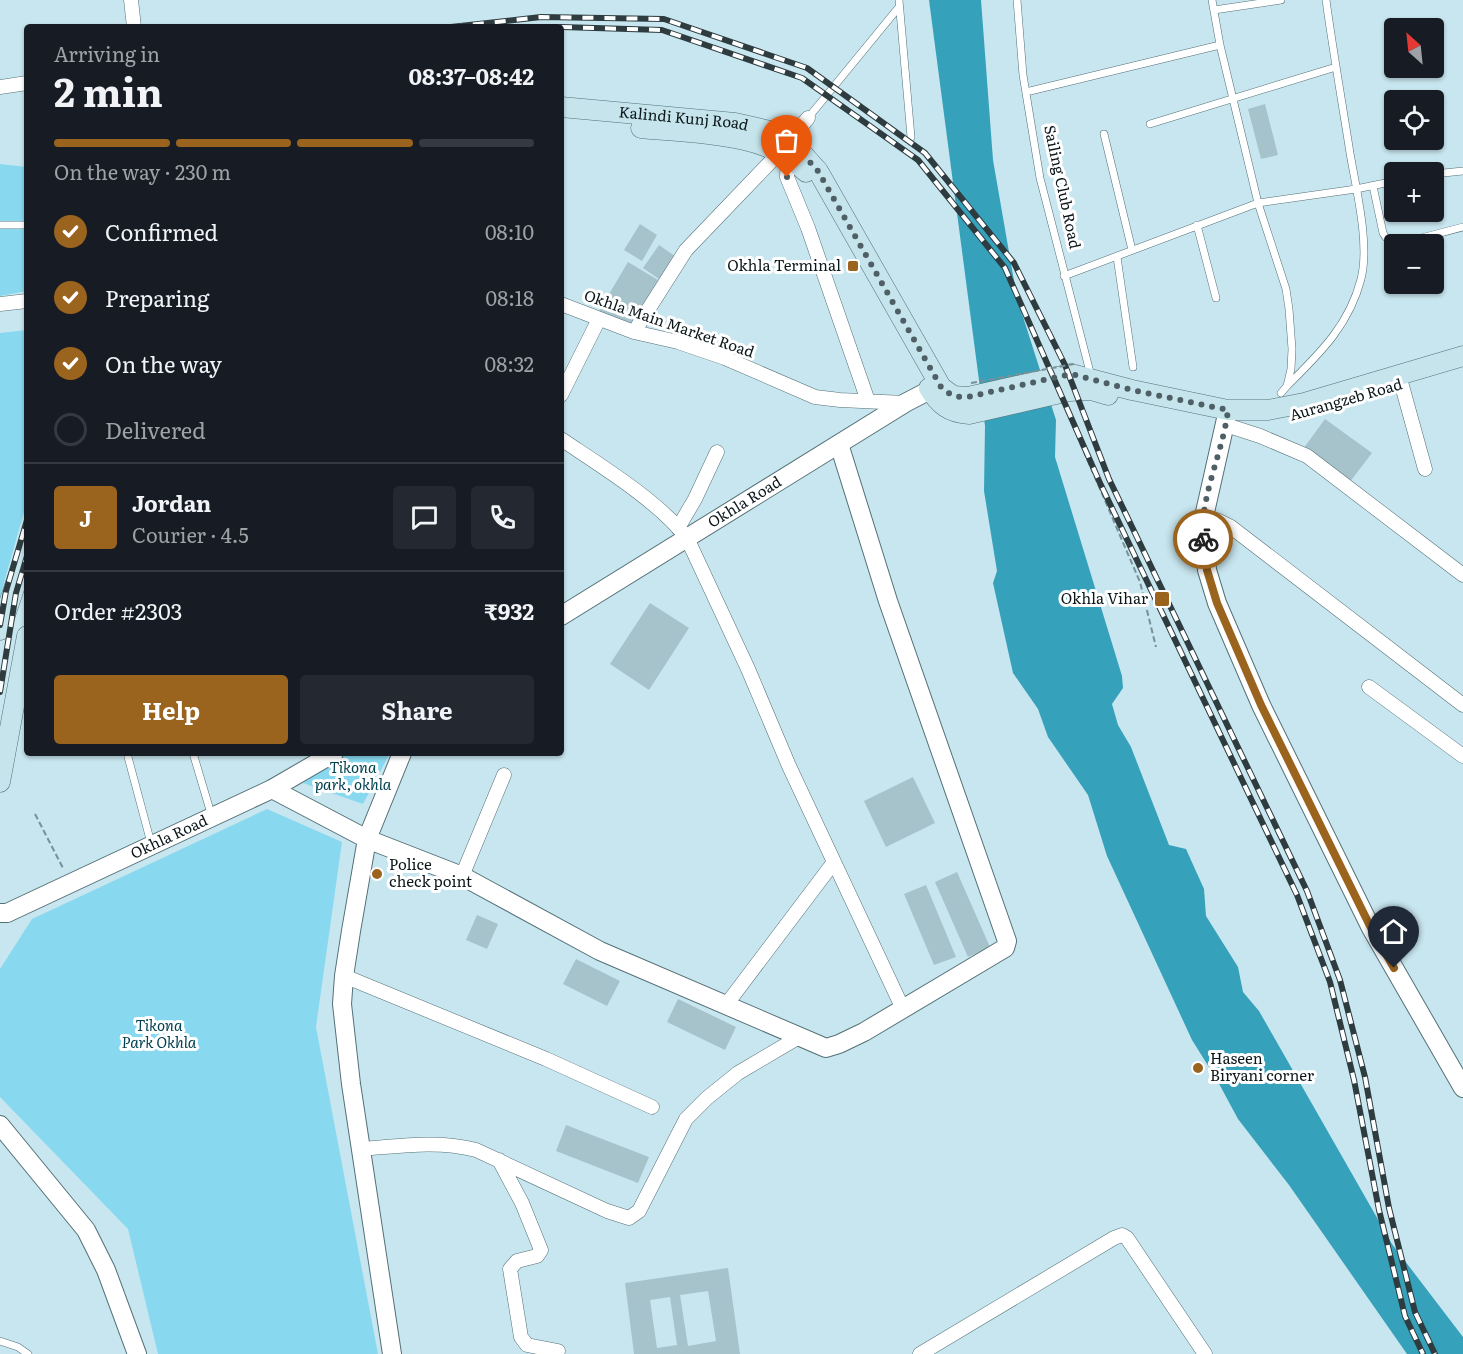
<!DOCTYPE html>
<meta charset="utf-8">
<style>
body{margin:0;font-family:Literata,serif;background:#242831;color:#f1f3f6;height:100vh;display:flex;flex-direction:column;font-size:22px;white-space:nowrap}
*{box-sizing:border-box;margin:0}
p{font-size:20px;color:#9ea1a6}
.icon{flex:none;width:33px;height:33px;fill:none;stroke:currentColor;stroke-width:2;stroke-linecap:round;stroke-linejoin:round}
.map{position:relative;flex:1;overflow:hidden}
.side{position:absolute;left:24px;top:24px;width:540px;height:732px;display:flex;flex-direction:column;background:#171b24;border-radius:6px;box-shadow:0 2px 4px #0004}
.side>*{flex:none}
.needle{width:39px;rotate:333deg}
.tools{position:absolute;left:1384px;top:18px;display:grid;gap:12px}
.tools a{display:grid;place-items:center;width:60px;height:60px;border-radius:6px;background:#171b24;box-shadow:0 2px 4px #0004;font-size:30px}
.pin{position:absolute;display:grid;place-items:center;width:51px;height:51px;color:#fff;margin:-62px -26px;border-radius:50% 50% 50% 0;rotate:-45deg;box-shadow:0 0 6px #0007}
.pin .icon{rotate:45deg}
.courier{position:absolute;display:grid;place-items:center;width:60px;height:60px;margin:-30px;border:4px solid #9a631e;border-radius:50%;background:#fff;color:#222;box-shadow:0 2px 8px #0007}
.overview em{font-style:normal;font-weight:700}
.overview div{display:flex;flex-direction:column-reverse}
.overview{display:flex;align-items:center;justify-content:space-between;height:102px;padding:0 30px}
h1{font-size:39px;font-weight:700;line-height:45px}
.bar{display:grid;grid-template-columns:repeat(4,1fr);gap:9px 6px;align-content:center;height:72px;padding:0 30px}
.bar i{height:8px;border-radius:4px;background:#363941}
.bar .selected{background:#9a631e}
.bar p{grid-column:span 4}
.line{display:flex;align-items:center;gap:15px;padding:0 30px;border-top:2px solid #363941}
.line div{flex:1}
.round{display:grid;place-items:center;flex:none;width:63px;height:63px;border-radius:6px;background:#242831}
ol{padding:0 30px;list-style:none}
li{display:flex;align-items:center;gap:18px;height:66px}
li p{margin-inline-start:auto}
li .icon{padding:6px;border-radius:50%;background:#9a631e;color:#fff;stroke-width:4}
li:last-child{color:#9ea1a6}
li i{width:33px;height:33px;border:3px solid #363941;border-radius:50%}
.primary-button{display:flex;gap:12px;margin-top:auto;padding:12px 30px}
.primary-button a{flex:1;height:69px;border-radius:6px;background:#9a631e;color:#fff;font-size:24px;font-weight:700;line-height:69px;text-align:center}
.primary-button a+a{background:#242831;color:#f1f3f6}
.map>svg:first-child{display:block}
.green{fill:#88d9ef}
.water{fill:#36a1bb}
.building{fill:#a6c3cc;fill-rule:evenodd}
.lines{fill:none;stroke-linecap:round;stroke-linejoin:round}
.service-casing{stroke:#547077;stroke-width:8}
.minor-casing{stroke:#547077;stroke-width:15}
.tertiary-casing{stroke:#547077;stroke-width:20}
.secondary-casing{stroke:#547077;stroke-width:21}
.path{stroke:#799096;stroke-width:2;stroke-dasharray:6 3;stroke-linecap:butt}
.service{stroke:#fff;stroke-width:7}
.minor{stroke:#fff;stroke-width:14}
.tertiary{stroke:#fff;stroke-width:18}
.secondary{stroke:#c6e4eb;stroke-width:20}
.rail-casing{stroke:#2e3c40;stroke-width:6}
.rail{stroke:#fff;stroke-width:4;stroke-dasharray:11;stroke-linecap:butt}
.path-bridge{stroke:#799096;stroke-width:2;stroke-dasharray:6 3;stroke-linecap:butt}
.done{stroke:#4e5f65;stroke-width:6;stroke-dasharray:0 10.8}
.route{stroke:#9a631e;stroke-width:8}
.poi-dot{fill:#9a631e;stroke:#fff;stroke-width:2}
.labels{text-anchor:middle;stroke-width:6;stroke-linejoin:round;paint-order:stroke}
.street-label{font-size:15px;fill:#0c171a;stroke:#fff}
.poi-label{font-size:15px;fill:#0c171a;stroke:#fff;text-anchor:end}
.park-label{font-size:15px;font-style:italic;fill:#00414f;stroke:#fff}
</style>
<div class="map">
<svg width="1463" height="1354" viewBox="0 0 1463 1354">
<rect width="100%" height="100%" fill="#c8e6ef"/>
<path class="green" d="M0,164L27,167V291L0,296Z
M27,330V501L0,597V333Z
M345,753H390L363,804L303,783Z
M267,809L342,842L316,1027L378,1354H158L128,1229L0,1097V969L32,919Z"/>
<path class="water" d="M929,0H981L993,160L1017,298L1056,420L1055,457L1122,676L1123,688L1112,704L1118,725L1131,747L1169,845L1186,849L1204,889L1206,916L1238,967L1243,992L1259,1011L1392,1244L1463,1337V1354H1407L1289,1185L1238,1119L1217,1080L1192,1040L1107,856L1088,795L1048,737L1038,709L1013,673L993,583L997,571L984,491L985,426Z"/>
<path class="building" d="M1265,104L1278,155L1261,159L1248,109Z
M640,224L657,235L642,261L624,250Z
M659,245L676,257L659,279L643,268Z
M628,262L658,280L629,329L599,311Z
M1325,419L1372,453L1349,483L1303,449Z
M650,603L689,628L649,690L610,664Z
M913,777L935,823L886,847L864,801Z
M957,872L990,947L968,957L935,882Z
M926,885L956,957L934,965L904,894Z
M477,915L498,924L487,949L466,940Z
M576,959L620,981L607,1006L563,984Z
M678,999L736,1027L725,1050L667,1022Z
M566,1125L649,1157L638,1183L556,1151Z
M728,1268L740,1354H634L625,1283ZM708,1291L716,1341L688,1346L680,1295ZM670,1297L677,1345L657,1348L650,1300Z"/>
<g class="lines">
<defs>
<path id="service" d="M899,0L911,137
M1017,0L1023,75L1040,178L1091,376
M1212,0L1220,45L1258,203L1286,289L1289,309L1292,349L1291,369L1287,386L1281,393
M1214,10L1281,0
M1026,92L1220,45
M808,118L899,7
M1150,124L1336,67
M1104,134L1132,250
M1434,174L1463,171
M1373,186L1383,233C1388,243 1396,244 1406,242L1463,227
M0,225H27
M1197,225L1216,298
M1117,257L1133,367
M1064,276L1258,203L1356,189L1395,181
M1287,386C1319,354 1349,326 1361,279C1370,244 1356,189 1350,153C1342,102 1333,51 1326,0
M128,753V757L151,843
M193,753L212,817
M0,1341L18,1347L28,1354"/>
<path id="minor" d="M131,0L134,27
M0,87L27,83
M788,157L787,177L808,228L868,401
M0,304L27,301
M561,304L634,332L678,342L725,358L815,397L840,400L905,403
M634,332L686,250L780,152L808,118
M1399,375L1425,469
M561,395L599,319
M1226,425L1260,436L1307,456L1463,575
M561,439C601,466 657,500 687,538L748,669L789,766L903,1009
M1203,521L1217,520L1231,527L1463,705
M678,528L695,499L717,452
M1369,687L1463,756
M462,876L504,775
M344,976L546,1059L652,1107
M726,1005L834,862
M361,1149C400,1146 438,1140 476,1150L607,1211L629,1218L639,1211L686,1119L707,1098L738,1073L799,1037
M499,1160L522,1203L541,1250L537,1256L517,1261L510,1269L521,1337L527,1345L558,1351
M920,1354L1114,1238L1122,1235L1127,1238L1205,1354"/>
<g id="tertiary">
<path d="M1228,410L1203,521L1207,570L1217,603L1261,705L1371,928L1463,1088"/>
<path id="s1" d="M561,616L905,403L930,390"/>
<path d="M272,789L367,839L462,876L600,951L826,1048L839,1044L864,1032L1005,948L1007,941L888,601L839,444"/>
<path id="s2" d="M0,913H7L272,789L334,753"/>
<path d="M0,1125L86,1230L106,1270L137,1354"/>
<path d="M392,1354L351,1084L342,1004L344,976L351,931L367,839L402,753"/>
</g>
<g id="secondary">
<path id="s3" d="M561,107L735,123L770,131L790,140L818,171L941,387L953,396L968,397L1071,374L1132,390L1228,410H1268L1304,403L1463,356"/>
<path d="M641,128C693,133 769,132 806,172"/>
<path d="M929,388C939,405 950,413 969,414L1069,391L1091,390L1108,395"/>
<path d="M0,630L27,550"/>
<path d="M0,782L27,636"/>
</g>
</defs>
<use href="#service" class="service-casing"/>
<use href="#minor" class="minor-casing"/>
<use href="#tertiary" class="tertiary-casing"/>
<use href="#secondary" class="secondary-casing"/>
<path class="path" d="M1066,410L1140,582L1156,647
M35,814L64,870"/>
<use href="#service" class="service"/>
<use href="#minor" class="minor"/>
<use href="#tertiary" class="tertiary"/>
<use href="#secondary" class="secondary"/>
<defs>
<path id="rail" d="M451,27L541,17L664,19L807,68L925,153L1014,263L1065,365L1109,479L1307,891L1340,980L1365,1077L1389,1208L1415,1312L1435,1354
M540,27H546
M561,27L662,30L802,78L918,160L1005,268L1100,483L1297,895L1330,982L1354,1080L1379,1210L1405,1316L1423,1354
M0,625L6,591L27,520
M0,692L16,593L27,556"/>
</defs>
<use href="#rail" class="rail-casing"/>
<use href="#rail" class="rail"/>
<path class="path-bridge" d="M971,383L1074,364"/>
</g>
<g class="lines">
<path class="done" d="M787,177L788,157L780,152L790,140L818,171L941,387C949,395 957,398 968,397L1071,374L1132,390L1228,410C1223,453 1200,495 1203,539"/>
<path class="route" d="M1203,539L1207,570L1217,603L1261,705L1371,928L1394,968"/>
</g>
<g class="poi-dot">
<rect x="847" y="260" width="12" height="12" rx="3"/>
<rect x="1154" y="591" width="16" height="16" rx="3"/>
<circle cx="377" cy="874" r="6"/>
<circle cx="1198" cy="1068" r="6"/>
</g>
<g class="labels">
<g class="street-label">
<text dy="5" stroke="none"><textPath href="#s3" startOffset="123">Kalindi Kunj Road</textPath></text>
<text transform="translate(1062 187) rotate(78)" y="5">Sailing Club Road</text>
<text transform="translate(669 324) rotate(19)" y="5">Okhla Main Market Road</text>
<text transform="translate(1346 400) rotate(-16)" y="5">Aurangzeb Road</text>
<text dy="5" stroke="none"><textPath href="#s1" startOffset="216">Okhla Road</textPath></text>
<text dy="5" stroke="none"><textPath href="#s2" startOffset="186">Okhla Road</textPath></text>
</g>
<g class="poi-label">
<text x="841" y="271">Okhla Terminal</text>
<text x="1148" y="604">Okhla Vihar</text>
<text x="389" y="870" text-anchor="start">Police<tspan x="389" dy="17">check point</tspan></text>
<text x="1210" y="1064" text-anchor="start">Haseen<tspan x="1210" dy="17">Biryani corner</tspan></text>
</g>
<g class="park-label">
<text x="353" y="773">Tikona<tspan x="353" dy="17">park, okhla</tspan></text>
<text x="159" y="1031">Tikona<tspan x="159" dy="17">Park Okhla</tspan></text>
</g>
</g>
</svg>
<div class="tools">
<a><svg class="needle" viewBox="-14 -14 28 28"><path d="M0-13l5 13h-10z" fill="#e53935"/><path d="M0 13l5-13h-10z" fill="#9ea1a6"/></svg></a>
<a><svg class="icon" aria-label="locate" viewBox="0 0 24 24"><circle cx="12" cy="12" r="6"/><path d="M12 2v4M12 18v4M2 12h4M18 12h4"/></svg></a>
<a>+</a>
<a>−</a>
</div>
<div class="pin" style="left:787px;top:177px;background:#ea580c"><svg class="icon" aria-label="bag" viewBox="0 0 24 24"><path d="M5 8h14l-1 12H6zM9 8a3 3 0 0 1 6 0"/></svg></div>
<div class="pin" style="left:1394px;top:968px;background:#1f2937"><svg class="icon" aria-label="home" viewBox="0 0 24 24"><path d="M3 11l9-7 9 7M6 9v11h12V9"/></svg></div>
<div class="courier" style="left:1203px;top:539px"><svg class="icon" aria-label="bike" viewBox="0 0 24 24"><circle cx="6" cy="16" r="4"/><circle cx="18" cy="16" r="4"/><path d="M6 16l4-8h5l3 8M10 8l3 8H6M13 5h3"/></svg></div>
<section class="side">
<div class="overview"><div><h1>2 min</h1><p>Arriving in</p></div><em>08:37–08:42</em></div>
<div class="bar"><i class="selected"></i><i class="selected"></i><i class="selected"></i><i></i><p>On the way · 230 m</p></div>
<ol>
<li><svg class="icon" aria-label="check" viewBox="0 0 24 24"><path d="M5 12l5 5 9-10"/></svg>Confirmed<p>08:10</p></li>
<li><svg class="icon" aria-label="check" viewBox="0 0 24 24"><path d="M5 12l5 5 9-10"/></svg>Preparing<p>08:18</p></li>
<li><svg class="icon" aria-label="check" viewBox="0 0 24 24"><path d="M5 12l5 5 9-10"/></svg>On the way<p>08:32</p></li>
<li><i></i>Delivered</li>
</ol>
<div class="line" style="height:108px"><b class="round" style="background:#9a631e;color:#fff">J</b><div><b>Jordan</b><p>Courier · 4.5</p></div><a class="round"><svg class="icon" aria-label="chat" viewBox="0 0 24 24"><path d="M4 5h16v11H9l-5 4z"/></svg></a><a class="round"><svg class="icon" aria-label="phone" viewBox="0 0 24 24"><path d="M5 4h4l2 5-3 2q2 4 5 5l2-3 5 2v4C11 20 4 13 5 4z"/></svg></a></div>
<div class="line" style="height:78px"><div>Order #2303</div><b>₹932</b></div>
<div class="primary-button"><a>Help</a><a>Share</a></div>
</section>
</div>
